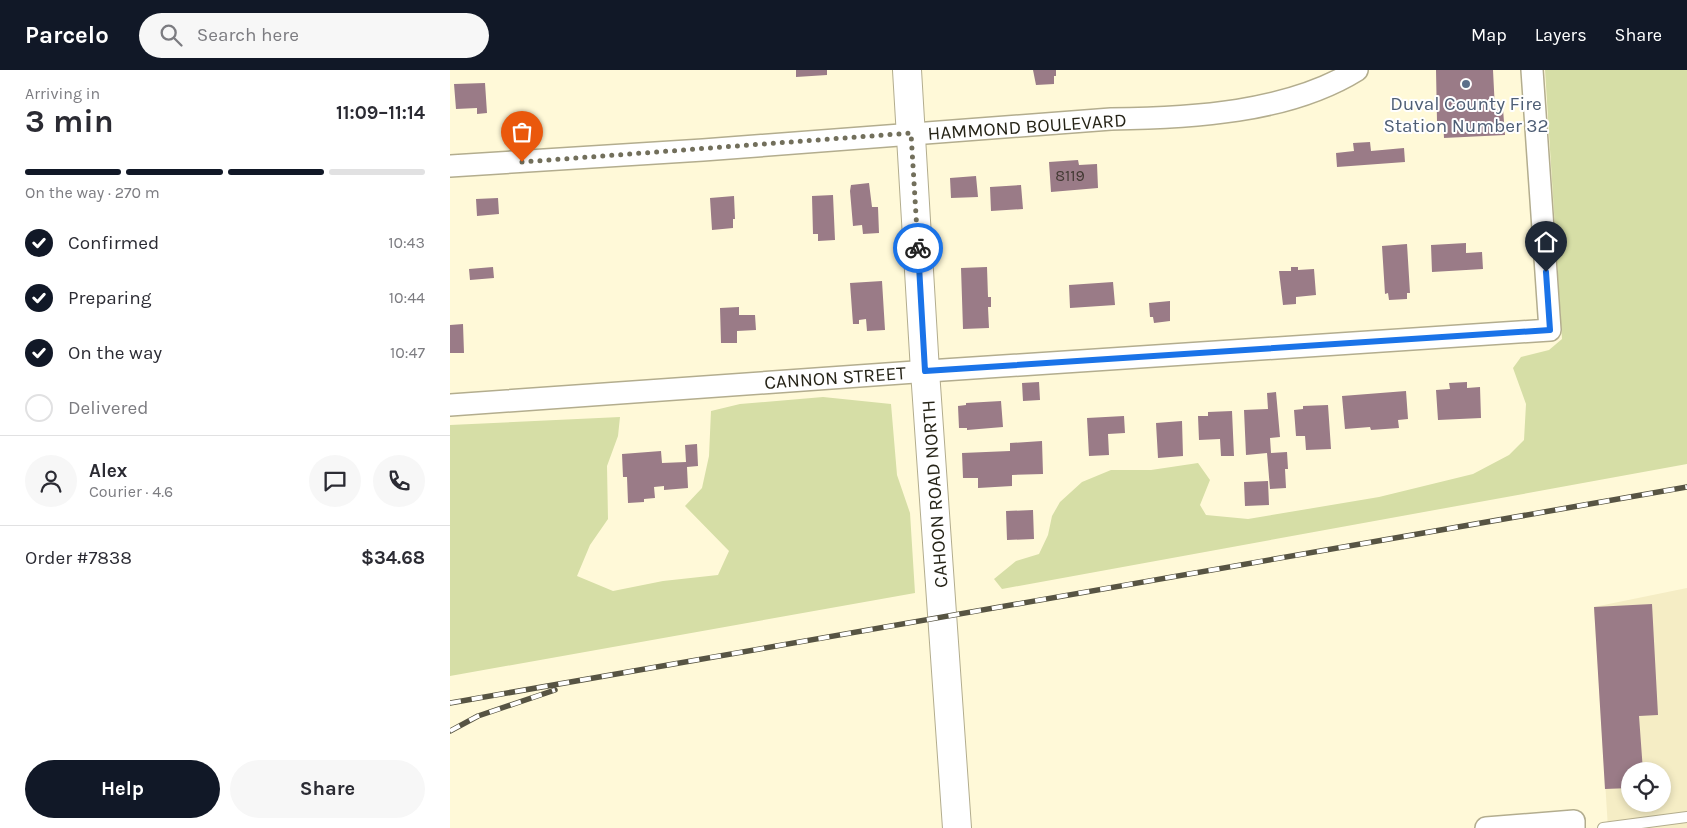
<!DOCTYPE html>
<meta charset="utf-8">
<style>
body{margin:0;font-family:Karla,sans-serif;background:#f7f7f7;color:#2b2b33;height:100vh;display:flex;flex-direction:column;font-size:19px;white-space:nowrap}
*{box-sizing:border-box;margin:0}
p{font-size:16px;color:#7c7c81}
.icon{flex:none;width:28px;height:28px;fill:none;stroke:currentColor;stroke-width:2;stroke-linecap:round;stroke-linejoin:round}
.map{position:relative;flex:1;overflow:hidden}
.drawer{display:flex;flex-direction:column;background:#fff;width:450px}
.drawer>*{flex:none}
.controls{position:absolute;left:1171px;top:692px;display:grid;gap:10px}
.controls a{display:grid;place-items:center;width:50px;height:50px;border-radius:50%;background:#fff;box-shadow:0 2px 8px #0003;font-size:25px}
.pin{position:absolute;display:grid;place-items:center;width:42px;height:42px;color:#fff;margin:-51px -21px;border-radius:50% 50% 50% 0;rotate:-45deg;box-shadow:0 0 5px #0007}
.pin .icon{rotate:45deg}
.courier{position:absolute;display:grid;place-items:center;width:50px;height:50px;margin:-25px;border:4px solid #1a73e8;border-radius:50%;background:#fff;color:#222;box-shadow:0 1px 6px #0007}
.summary em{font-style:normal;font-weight:700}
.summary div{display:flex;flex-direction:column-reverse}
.summary{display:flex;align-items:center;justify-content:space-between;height:85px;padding:0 25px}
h1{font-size:32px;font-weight:700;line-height:38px}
.bar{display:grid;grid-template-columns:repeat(4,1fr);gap:8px 5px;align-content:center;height:60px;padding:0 25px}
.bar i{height:6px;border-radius:4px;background:#e1e1e2}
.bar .active{background:#111827}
.bar p{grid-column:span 4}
.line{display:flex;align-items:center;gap:12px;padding:0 25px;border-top:1px solid #e1e1e2}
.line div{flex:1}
.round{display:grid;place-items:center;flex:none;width:52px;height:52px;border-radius:26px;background:#f7f7f7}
ol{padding:0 25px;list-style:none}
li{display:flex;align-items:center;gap:15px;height:55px}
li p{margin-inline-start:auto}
li .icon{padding:5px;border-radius:50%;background:#111827;color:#fff;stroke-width:4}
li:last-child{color:#7c7c81}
li i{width:28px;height:28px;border:2px solid #e1e1e2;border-radius:50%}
.cta{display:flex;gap:10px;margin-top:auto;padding:10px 25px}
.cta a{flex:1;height:58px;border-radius:30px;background:#111827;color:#fff;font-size:20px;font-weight:700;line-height:58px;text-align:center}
.cta a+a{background:#f7f7f7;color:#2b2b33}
header{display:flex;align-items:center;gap:30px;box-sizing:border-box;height:70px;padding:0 25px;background:#111827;color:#fff}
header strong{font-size:24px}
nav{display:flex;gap:28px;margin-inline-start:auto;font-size:18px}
.search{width:350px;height:45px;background:#f7f7f7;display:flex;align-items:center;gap:12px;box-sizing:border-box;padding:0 18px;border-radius:28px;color:#7c7c81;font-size:19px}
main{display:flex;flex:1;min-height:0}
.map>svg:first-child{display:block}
.built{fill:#f5edc5;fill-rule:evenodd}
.green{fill:#d6dea6}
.building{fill:#9a7b87}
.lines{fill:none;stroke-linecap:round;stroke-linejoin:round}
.lane-casing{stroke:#b3ad8e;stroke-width:12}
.street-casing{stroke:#b3ad8e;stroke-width:24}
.secondary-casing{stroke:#b3ad8e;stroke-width:30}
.lane{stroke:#fff;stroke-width:10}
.street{stroke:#fff;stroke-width:21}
.secondary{stroke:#fff;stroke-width:28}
.rail-casing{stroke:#575443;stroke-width:5.5}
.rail{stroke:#fff;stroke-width:4;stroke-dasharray:11;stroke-linecap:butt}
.done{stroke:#726f5b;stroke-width:5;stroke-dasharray:0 9}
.route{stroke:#1a73e8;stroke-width:6}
.service-dot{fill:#5c6f8a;stroke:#fff;stroke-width:2}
.labels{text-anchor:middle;stroke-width:4;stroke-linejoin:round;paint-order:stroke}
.number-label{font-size:16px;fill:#433a34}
.service-label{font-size:19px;fill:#4e5e75;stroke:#fff}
.street-label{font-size:19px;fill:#262418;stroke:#fff}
</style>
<header>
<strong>Parcelo</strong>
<div class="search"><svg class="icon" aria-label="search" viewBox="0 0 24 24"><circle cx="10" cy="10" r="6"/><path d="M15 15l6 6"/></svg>Search here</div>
<nav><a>Map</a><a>Layers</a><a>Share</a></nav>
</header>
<main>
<section class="drawer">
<div class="summary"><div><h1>3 min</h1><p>Arriving in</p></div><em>11:09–11:14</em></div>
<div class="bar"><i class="active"></i><i class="active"></i><i class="active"></i><i></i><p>On the way · 270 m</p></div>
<ol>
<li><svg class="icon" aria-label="check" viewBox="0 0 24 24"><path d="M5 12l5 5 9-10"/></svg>Confirmed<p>10:43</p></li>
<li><svg class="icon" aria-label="check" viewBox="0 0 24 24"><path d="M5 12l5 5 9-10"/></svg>Preparing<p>10:44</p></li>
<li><svg class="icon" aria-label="check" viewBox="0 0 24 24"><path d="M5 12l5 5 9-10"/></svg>On the way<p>10:47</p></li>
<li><i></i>Delivered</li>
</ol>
<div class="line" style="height:90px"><a class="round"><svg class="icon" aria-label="person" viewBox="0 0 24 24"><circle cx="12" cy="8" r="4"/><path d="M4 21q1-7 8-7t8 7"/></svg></a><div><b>Alex</b><p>Courier · 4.6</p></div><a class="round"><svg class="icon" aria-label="chat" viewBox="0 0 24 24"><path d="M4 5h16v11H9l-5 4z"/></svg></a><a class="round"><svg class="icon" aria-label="phone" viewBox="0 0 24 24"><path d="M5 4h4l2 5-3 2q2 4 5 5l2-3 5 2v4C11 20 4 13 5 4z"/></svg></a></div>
<div class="line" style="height:65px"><div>Order #7838</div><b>$34.68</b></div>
<div class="cta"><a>Help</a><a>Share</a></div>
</section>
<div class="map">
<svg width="1237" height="758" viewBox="0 0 1237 758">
<rect width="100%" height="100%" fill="#fff9d8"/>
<path class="built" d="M1237,518V758H1158L1144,537ZM1180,701H1212V734H1180Z"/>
<path class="green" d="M1095,0H1237V394L552,519L544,509L566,491L589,484L598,465L602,446L610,432L632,412L661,400H701L748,393L760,410L750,435L756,445L798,449L929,427L1023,404L1059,385L1074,370L1076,334L1063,298L1071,287L1099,280L1112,269Z
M373,327L441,334L447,405L460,443L465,523L0,606V355L170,347L168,366L157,396L158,449L140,475L127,506L163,521L213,511L268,505L279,481L235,436L252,418L259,386L261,341L290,334Z"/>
<path class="building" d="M346,0H377V5L346,7Z
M583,0H606V6H604V14L586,15Z
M986,0H1043L1045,40L1053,39L1055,65L994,68L993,51H987Z
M35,13L37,43L27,44V38L6,39L4,14Z
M920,72L921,81L954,78L955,92L887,97L886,83L904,81L903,73Z
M628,90L629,95L647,94L648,118L601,122L599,92Z
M526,106L528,127L501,128L500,108Z
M419,113L422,137H428L429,163L413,164L412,155L403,156L400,121L401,115Z
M571,115L573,139L541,141L540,117Z
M383,125L385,170L368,171V164H363L362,126Z
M284,126L285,149H283V158L262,160L260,128Z
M48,128L49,144L27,146L26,129Z
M1016,173V183L1032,182L1033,199L982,202L981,175Z
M957,174L960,223H957V229L939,230L938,223L935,224L932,176Z
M43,197L44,208L20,210L19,199Z
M537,197L538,227H541V237H538L539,258L513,259L511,198Z
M841,197H848V200L864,199L866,225L846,227V234L833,235L829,201H841Z
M432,211L435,260L417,261L416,249L409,250V254H403L400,213Z
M663,212L665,235L620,238L619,215Z
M720,231V251L704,253L703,247H700L699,233Z
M289,237V245H305L306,260L287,261V273H271L270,238Z
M13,254L14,283H0V255Z
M589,312L590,330L573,331L572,313Z
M1017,312V318L1030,317L1031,348L988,350L986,320L1000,319L999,313Z
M956,321L958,349L948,350L949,358L921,360L920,357L895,359L892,326Z
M826,322L830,367L820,368L821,383L837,382L838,399H835L836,418L820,419L817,383L796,385L794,340L818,339L817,323Z
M551,331L553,357L517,360V358H509L508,336L516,335V333Z
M878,335L881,379L856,380L855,366H846L844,340L853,339V336Z
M782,341L784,386H771L770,369L749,370L748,346H758V342Z
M674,346L675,363L658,364L659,385L639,386L637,348Z
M732,351L733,386L708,388L706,353Z
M592,371L593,404L562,405V416L528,418V408H513L512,383L560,381V373Z
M247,374L248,396L237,397L238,418L214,420V416L204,417L205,428L194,429V432L178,433L177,407H173L172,384L211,381L212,393L236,392L235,375Z
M818,411L819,435L795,436L794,412Z
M583,440L584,469L557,470L556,441Z
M1202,534L1208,645L1189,646L1193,701H1180V718L1155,719L1144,537Z"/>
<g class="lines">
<defs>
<path id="lane" d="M1153,758L1237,747"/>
<path id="street" d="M0,96L253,80L661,49C740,48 838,43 907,0
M0,335L493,300L1100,260L1082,0
M1036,758L1124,751V758"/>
<path id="secondary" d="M457,0L475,301L507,758"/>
</defs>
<use href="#lane" class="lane-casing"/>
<use href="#street" class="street-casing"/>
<use href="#secondary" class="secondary-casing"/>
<use href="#lane" class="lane"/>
<use href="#street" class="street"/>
<use href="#secondary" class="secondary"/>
<defs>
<path id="rail" d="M0,633L1237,417
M0,661L28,646L105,620"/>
</defs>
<use href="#rail" class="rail-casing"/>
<use href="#rail" class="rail"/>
</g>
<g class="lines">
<path class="done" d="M72,92L461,63L468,178"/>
<path class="route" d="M468,178L475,301L1100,260L1096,202"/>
</g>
<circle class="service-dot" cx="1016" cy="14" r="5"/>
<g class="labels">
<g class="number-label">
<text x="620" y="111">8119</text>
</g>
<g class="service-label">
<text x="1016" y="40">Duval County Fire<tspan x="1016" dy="22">Station Number 32</tspan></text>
</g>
<g class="street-label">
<text transform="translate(577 56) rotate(-4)" y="7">HAMMOND BOULEVARD</text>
<text transform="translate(385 307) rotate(-4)" y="7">CANNON STREET</text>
<text transform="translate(484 424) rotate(-94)" y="7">CAHOON ROAD NORTH</text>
</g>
</g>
</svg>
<div class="controls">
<a><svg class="icon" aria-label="locate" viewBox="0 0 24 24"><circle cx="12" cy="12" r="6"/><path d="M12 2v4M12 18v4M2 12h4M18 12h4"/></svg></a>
</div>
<div class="pin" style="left:72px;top:92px;background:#ea580c"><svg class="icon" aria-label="bag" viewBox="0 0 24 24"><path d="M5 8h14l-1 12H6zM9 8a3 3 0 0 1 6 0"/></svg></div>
<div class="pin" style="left:1096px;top:202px;background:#1f2937"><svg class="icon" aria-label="home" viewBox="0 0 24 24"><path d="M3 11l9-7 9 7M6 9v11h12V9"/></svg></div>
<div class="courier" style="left:468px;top:178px"><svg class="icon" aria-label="bike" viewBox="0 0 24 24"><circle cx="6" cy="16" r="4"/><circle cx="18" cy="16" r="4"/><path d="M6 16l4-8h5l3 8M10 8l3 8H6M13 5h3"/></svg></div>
</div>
</main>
